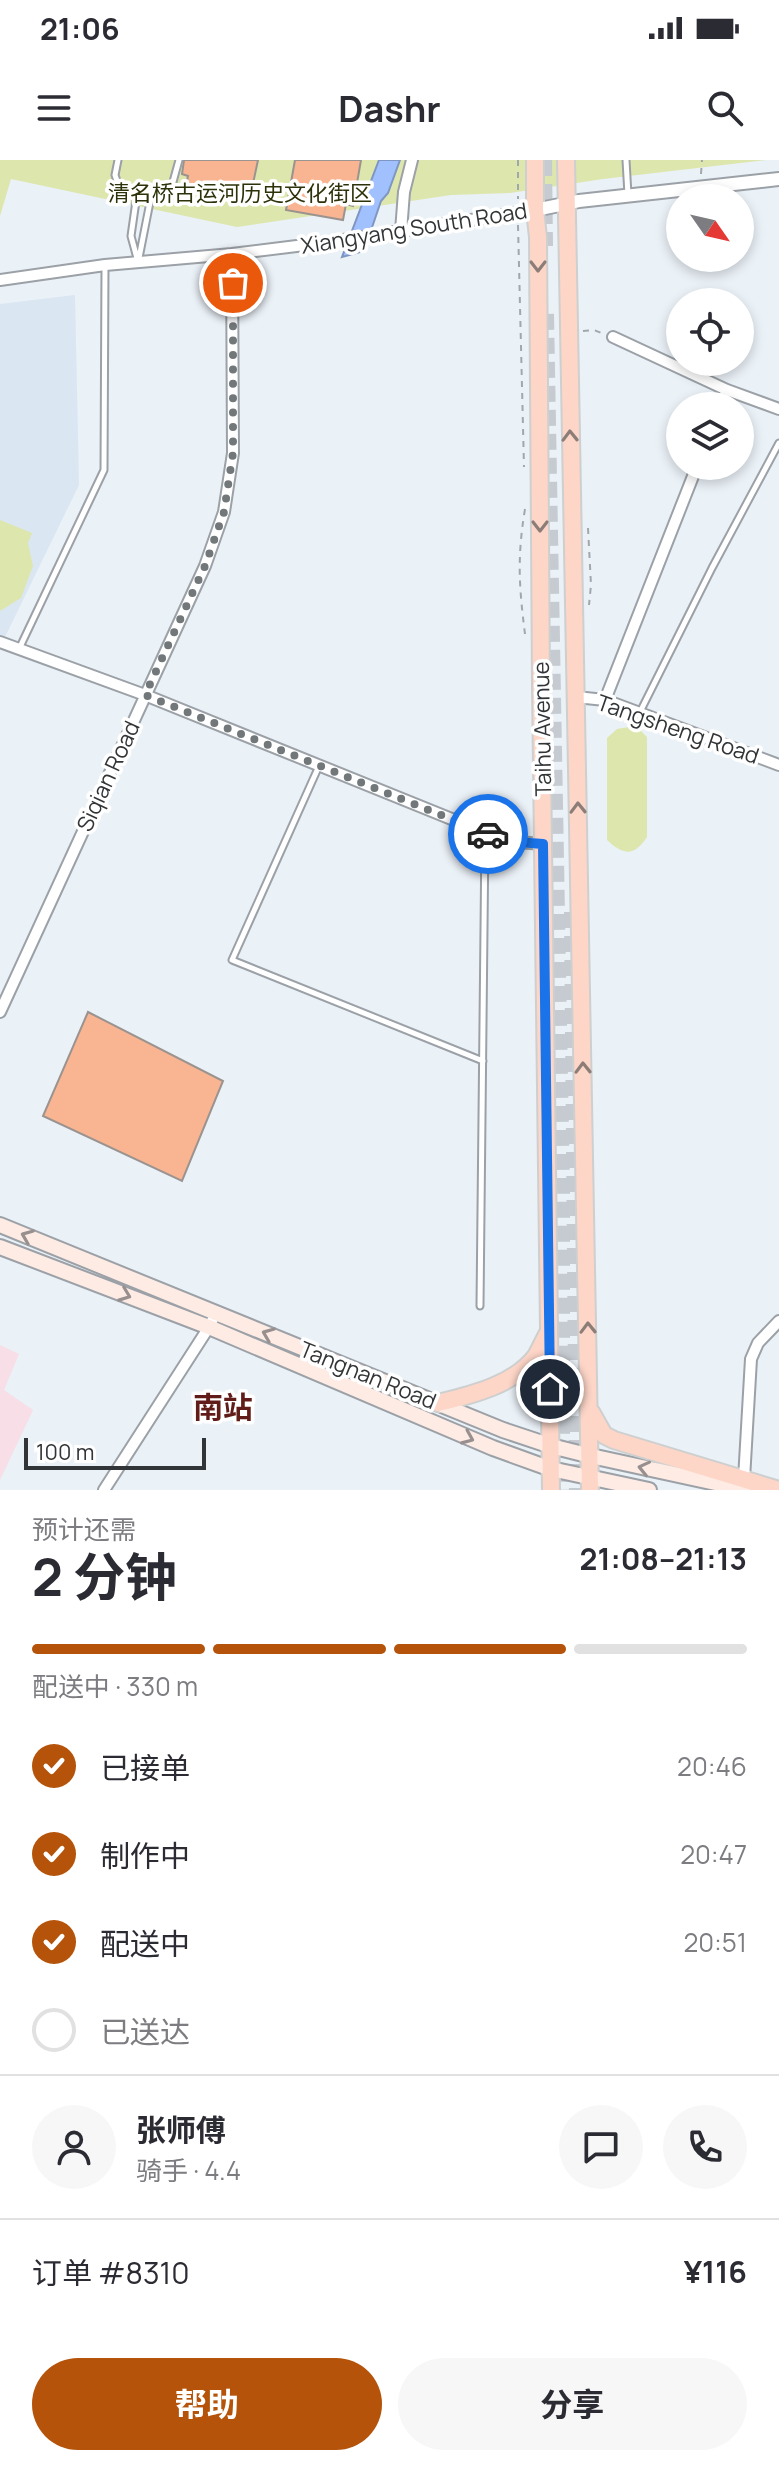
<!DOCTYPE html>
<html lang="zh">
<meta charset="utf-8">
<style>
body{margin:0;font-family:Manrope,"Noto Sans SC",sans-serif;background:#f7f7f7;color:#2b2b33;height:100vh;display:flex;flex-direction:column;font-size:30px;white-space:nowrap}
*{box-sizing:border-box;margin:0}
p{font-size:26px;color:#7c7c81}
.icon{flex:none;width:44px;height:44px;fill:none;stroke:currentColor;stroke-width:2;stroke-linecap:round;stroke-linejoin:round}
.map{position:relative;height:1330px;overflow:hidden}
.panel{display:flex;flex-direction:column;background:#fff;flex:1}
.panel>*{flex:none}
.needle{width:52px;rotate:124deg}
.tools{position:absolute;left:666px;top:24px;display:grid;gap:16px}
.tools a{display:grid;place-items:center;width:88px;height:88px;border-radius:50%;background:#fff;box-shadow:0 4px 12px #0003;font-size:40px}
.scale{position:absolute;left:24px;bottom:20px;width:182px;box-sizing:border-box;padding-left:8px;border:4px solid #323537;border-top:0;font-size:22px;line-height:28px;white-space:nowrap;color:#323537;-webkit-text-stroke:6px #fff;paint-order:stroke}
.pin{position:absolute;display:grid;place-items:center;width:68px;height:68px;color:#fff;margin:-34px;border:4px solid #fff;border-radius:50%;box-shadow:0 2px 8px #0007}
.courier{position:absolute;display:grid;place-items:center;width:80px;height:80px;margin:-40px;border:6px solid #1a73e8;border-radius:50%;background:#fff;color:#222;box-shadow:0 2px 10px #0007}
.headline em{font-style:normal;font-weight:700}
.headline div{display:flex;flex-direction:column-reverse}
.headline{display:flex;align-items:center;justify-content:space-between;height:136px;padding:0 32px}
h1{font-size:52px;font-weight:700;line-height:60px}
.bar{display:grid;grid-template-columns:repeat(4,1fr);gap:12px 8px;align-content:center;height:96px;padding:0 32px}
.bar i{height:10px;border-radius:6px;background:#e1e1e2}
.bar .active{background:#b45309}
.bar p{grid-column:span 4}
.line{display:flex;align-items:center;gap:20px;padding:0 32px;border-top:2px solid #e1e1e2}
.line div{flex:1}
.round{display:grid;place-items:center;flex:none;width:84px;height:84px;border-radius:42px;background:#f7f7f7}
ol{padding:0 32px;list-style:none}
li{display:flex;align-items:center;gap:24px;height:88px}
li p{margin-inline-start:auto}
li .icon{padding:8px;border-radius:50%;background:#b45309;color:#fff;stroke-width:4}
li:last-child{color:#7c7c81}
li i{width:44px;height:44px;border:4px solid #e1e1e2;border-radius:50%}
.primary-button{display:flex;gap:16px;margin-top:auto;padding:16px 32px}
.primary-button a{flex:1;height:92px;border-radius:48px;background:#b45309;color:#fff;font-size:32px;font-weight:700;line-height:92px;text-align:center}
.primary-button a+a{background:#f7f7f7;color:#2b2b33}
.status{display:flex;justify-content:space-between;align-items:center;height:56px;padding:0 40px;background:#fff;direction:ltr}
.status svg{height:22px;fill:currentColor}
header{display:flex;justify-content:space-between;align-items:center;height:104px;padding:0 32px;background:#fff;font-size:36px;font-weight:700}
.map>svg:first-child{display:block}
.commercial{fill:#f8dee6}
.built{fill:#dae6f2}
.green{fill:#dde6ad}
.water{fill:#a1c0fe;stroke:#8096c2;stroke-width:2}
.building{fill:#f9b491;stroke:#9b938f;stroke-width:2}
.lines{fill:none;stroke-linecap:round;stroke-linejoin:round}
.trunk-tunnel{stroke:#c5cbd1;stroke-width:16;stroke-dasharray:16 8;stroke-linecap:butt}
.service-casing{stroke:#9ba1a7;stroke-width:9}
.minor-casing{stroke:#9ba1a7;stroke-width:14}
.tertiary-casing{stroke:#9ba1a7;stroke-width:16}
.secondary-casing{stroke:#9ba1a7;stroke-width:18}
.primary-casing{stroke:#cecfcf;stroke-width:20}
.path{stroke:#a2a7ac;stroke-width:2;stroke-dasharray:6 6;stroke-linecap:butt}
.service{stroke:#fff;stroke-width:5}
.minor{stroke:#fff;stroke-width:10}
.tertiary{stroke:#fff;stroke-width:12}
.secondary{stroke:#feebe4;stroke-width:14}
.primary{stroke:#fdd6c8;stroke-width:16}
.oneway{stroke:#8d7d78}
.oneway2{stroke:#98908e}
.done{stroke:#72777a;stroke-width:8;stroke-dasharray:0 14.4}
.route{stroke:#1a73e8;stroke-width:10}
.labels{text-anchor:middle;stroke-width:7;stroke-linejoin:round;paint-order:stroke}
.park-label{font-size:22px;fill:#2e320a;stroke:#fff}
.street-label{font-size:22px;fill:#323537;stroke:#fff}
.district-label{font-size:30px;font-weight:bold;fill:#611c19;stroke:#fff}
</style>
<div class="status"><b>21:06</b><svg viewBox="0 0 49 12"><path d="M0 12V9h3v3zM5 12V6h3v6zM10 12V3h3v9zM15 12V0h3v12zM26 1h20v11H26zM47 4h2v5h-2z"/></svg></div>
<header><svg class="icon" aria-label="menu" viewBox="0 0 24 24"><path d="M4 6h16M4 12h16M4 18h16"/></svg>Dashr<svg class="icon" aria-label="search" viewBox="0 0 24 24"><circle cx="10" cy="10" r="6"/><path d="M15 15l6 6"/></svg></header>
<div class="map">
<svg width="779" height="1330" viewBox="0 0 779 1330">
<rect width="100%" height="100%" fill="#eaf1f7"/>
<path class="commercial" d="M0,1185L19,1194L4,1230L33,1250L0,1320Z"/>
<path class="built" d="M75,135L79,325L4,479L0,477V144Z"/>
<path class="green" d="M0,0H766L603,19L510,33L451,35L237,67L11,19L0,56Z
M0,360L32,373L28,383L33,406L21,438L0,451Z
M629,567L640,570L647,577V677C634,697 623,695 607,680V578L617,569Z"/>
<path class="water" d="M379,0H400L388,33L381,41L364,91L342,97Z"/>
<path class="building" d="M184,0H258L250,38L186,26L188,16L182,14Z
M295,0H361L353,46L346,44L343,60L286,50Z
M88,852L223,921L182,1021L43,956Z"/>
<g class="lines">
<path class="trunk-tunnel" d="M544,0L545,86
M546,154L562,1027V1330
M572,752L577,1330"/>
<defs>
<path id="service" d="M118,0L115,15L120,30L168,40L179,0
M626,0L628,35
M137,34L131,76L138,102
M139,98L151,37
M19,489L104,310L105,106
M640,552L712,408L779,283
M319,606L232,800L483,901
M480,1146L485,674"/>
<path id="minor" d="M401,71L404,32L412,0
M0,120L105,105L232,94L337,81L535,50
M613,177L727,230L779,249
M720,246L727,230
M0,482L145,535L506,681L543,684
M576,537L605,540L779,605
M605,540L697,306
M0,852L205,406L224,352L233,293L232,94
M741,1324L744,1319L751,1199L758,1183L779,1161
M104,1330L209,1167L216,1153"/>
<path id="tertiary" d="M535,50L579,41L779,19"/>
<path id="secondary" d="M0,1065L503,1270L551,1286L591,1296L748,1330
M0,1087L209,1167L493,1288L551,1309L649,1330"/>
<path id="primary" d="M535,0V50L538,77L541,525L551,1330
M566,0L590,1330
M438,1243C471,1235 514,1225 536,1196C540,1189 544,1180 548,1173
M591,1252L604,1275L614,1280L779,1330"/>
</defs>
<use href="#service" class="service-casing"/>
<use href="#minor" class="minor-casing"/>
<use href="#tertiary" class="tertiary-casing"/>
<use href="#secondary" class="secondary-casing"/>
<use href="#primary" class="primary-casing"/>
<path class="path" d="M518,0V39
M701,14L702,0
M518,65L524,307
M583,171L594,170L604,174
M525,349C517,397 519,427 525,474
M588,368L591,425L589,445"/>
<use href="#service" class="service"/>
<use href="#minor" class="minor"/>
<use href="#tertiary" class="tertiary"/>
<use href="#secondary" class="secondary"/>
<use href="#primary" class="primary"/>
</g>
<defs><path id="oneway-chevron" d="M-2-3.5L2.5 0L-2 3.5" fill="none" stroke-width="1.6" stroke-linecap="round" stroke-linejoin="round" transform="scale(2)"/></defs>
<g class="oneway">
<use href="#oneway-chevron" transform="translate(538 106) rotate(90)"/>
<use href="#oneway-chevron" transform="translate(570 276) rotate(-91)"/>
<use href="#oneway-chevron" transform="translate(540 366) rotate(90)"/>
<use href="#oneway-chevron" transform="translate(578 648) rotate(-91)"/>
<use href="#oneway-chevron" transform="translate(583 908) rotate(-91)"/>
<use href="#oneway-chevron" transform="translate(588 1168) rotate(-91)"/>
</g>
<g class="oneway2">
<use href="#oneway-chevron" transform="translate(27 1076) rotate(-158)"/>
<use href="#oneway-chevron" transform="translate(125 1135) rotate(21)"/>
<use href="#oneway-chevron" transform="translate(268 1174) rotate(-158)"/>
<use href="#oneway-chevron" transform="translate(468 1278) rotate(23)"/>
<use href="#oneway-chevron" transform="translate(644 1308) rotate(-167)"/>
</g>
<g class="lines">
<path class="done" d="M233,123V293L224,352L205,406L145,535L488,674"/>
<path class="route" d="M488,674L506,681L543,684L550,1229"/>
</g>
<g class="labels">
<g class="park-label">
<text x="240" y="41">清名桥古运河历史文化街区</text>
</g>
<g class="street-label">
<text transform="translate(414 68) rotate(-9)" y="8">Xiangyang South Road</text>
<text transform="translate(542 569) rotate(-91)" y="8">Taihu Avenue</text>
<text transform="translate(678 569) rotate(19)" y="8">Tangsheng Road</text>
<text transform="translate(108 616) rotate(-65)" y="8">Siqian Road</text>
<text transform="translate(368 1215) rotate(22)" y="8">Tangnan Road</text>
</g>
<g class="district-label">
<text x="223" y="1258">南站</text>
</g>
</g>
</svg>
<div class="tools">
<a><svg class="needle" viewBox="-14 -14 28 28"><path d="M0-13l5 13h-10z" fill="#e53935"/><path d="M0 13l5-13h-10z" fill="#7c7c81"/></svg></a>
<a><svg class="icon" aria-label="locate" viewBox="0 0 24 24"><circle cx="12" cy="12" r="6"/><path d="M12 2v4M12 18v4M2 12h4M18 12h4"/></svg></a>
<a><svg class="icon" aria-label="layers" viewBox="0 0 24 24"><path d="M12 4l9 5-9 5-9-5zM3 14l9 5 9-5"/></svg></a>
</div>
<div class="scale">100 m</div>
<div class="pin" style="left:233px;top:123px;background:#ea580c"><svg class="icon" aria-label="bag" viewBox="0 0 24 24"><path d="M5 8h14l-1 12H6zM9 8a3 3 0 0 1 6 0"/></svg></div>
<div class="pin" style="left:550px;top:1229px;background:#1f2937"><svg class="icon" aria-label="home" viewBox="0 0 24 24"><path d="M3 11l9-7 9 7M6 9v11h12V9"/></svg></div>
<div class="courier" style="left:488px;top:674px"><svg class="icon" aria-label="car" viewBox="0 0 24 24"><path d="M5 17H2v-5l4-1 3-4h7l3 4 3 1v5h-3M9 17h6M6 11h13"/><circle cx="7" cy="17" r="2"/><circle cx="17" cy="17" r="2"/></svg></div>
</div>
<section class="panel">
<div class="headline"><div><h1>2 分钟</h1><p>预计还需</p></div><em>21:08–21:13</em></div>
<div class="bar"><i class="active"></i><i class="active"></i><i class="active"></i><i></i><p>配送中 · 330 m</p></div>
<ol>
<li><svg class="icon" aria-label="check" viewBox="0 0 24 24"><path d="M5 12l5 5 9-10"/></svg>已接单<p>20:46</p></li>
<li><svg class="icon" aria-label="check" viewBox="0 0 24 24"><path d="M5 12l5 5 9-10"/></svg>制作中<p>20:47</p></li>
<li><svg class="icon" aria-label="check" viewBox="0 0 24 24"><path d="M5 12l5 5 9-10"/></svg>配送中<p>20:51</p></li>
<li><i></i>已送达</li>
</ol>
<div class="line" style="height:144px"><a class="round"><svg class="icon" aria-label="person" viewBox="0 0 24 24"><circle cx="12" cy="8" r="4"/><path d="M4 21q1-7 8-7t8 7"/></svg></a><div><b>张师傅</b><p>骑手 · 4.4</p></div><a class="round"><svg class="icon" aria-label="chat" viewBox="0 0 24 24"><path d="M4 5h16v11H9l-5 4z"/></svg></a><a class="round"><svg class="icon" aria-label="phone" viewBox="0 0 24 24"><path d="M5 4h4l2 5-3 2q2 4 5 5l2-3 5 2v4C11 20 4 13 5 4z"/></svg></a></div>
<div class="line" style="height:104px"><div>订单 #8310</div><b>¥116</b></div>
<div class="primary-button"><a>帮助</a><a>分享</a></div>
</section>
